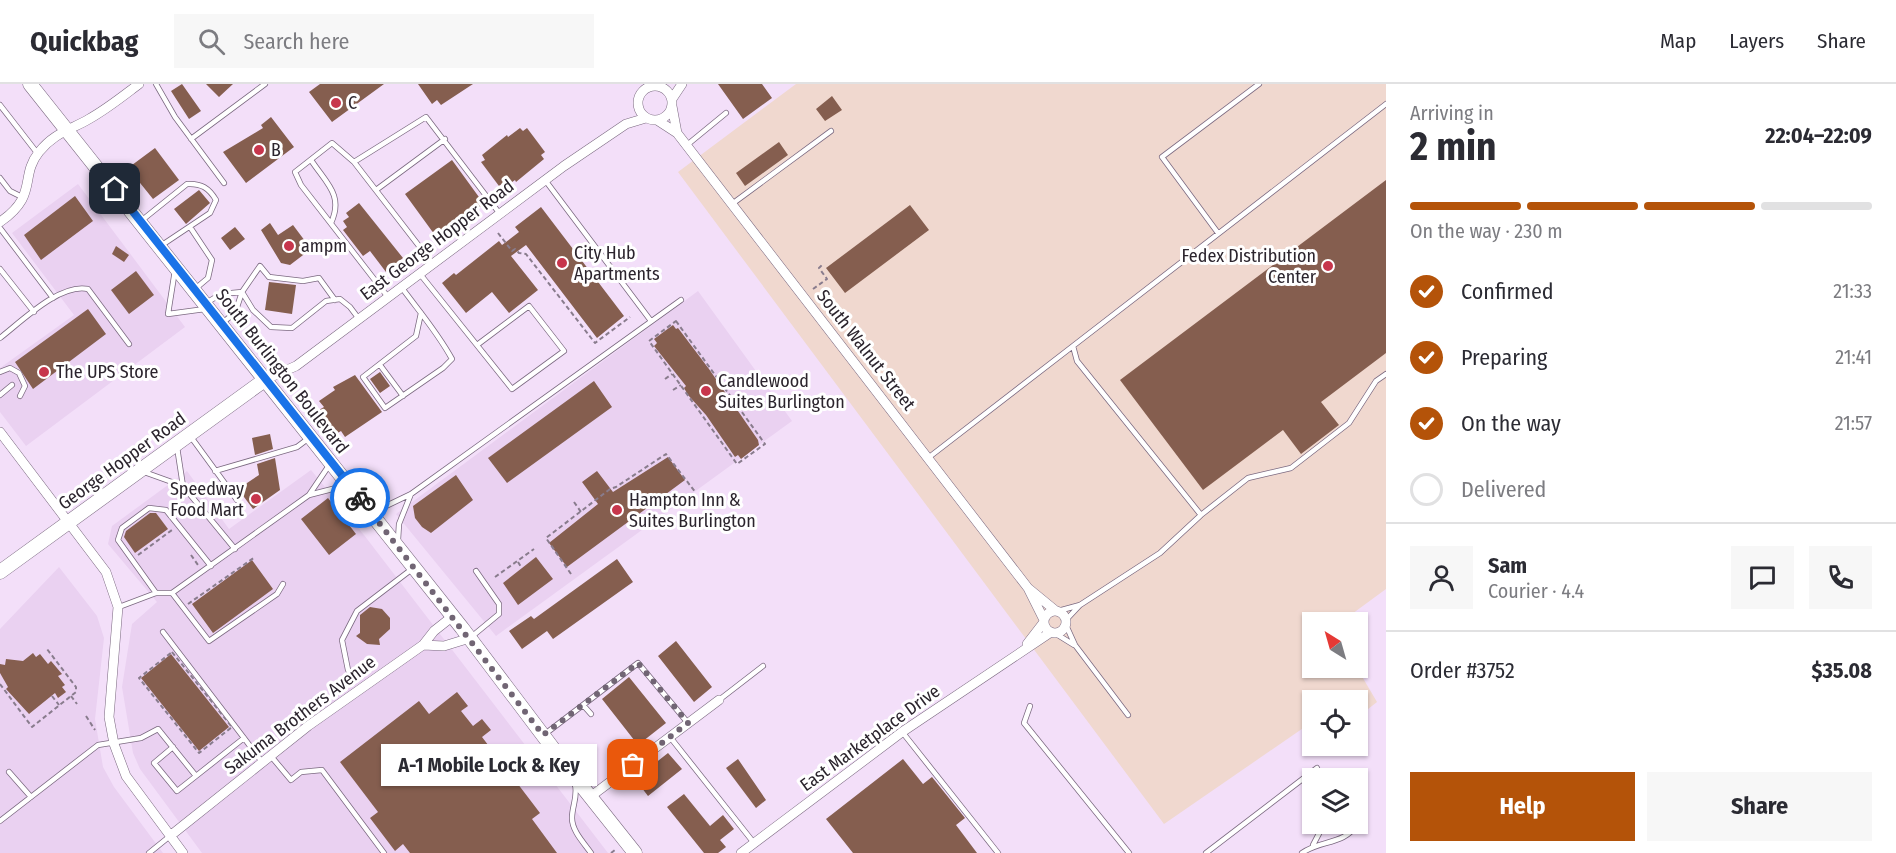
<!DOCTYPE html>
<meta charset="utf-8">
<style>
body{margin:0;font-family:"Fira Sans Condensed",sans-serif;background:#f7f7f7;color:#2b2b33;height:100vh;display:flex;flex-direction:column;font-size:22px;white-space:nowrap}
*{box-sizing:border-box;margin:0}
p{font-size:20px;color:#7c7c81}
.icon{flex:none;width:33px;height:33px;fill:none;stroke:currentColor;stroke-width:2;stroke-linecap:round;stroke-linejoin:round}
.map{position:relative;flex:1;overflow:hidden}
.sheet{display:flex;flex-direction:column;background:#fff;width:510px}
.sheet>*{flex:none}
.needle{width:39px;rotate:323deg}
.tools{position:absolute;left:1302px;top:528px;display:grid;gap:12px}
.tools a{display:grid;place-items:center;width:66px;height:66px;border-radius:0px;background:#fff;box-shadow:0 2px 4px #0004;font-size:30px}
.pin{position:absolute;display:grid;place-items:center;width:51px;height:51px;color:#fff;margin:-26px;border-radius:12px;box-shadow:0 3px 9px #0006}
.courier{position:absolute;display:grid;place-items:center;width:60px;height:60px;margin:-30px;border:4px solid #1a73e8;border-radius:50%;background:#fff;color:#222;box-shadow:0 2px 8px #0007}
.bubble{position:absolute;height:42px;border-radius:0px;background:#fff;box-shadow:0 2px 4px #0004;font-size:20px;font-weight:700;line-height:42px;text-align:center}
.overview em{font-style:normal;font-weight:700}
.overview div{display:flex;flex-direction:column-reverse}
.overview{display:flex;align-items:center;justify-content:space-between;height:102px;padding:0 24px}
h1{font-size:39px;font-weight:700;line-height:45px}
.bar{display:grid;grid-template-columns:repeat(4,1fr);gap:9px 6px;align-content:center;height:72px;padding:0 24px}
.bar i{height:8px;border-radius:4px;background:#e1e1e2}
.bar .selected{background:#b45309}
.bar p{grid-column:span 4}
.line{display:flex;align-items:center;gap:15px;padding:0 24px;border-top:2px solid #e1e1e2}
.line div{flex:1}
.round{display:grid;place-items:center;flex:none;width:63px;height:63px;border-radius:0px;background:#f7f7f7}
ol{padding:0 24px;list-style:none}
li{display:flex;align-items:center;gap:18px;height:66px}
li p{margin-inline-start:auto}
li .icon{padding:6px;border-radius:50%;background:#b45309;color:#fff;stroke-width:4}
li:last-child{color:#7c7c81}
li i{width:33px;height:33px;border:3px solid #e1e1e2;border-radius:50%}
.cta{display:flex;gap:12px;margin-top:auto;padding:12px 24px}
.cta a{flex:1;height:69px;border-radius:0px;background:#b45309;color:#fff;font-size:24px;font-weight:700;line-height:69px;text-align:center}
.cta a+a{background:#f7f7f7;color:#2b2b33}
header{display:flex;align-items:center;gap:36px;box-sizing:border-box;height:84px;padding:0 30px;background:#fff;border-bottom:2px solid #e1e1e2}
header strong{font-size:28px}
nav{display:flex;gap:33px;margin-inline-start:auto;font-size:21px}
.search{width:420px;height:54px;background:#f7f7f7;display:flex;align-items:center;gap:15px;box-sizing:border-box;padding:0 21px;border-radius:0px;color:#7c7c81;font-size:22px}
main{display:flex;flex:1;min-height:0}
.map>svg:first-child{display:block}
.built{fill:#ead1f1}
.industrial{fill:#f0d8cf}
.building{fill:#855e4f}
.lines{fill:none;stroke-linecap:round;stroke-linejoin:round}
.service-casing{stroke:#7b6980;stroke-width:6}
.minor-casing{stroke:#7b6980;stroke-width:10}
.secondary-casing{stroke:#7b6980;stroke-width:15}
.path{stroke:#897c8d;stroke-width:2;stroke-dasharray:4.5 3;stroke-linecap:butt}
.service{stroke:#fff;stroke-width:4.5}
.minor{stroke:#fff;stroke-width:9}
.secondary{stroke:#fff;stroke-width:14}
.done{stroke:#716574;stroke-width:6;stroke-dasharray:0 10.8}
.route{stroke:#1a73e8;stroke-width:8}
.poi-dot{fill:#c7364c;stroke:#fff;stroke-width:2}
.labels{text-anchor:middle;stroke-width:6;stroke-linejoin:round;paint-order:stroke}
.poi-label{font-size:18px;fill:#2b242d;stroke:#fff;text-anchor:start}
.street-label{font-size:18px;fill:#2b242d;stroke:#fff}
</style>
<header>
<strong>Quickbag</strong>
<div class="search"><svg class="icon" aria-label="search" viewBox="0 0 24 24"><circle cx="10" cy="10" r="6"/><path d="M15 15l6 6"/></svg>Search here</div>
<nav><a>Map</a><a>Layers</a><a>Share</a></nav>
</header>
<main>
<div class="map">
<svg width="1386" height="769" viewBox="0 0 1386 769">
<rect width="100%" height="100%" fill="#f3dff9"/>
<path class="built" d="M78,100L185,243L26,362L0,328V284L74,231L12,149Z
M698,207L792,337L496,552L396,430Z
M311,386L364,451L608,769H202L140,685L133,669L122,603L132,540L157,518L108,460L112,442L187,387L229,445Z
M59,483L97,532L104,554L95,635L103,683L114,703L163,769H0V545Z"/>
<path class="industrial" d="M796,0H1386V505L1341,538H1312V584H1357L1377,618L1358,633V616H1312V638L1164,740L678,88Z"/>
<path class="building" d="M182,0L201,27L189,35L171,7Z
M206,0H233L219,13Z
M320,0H384L332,38L309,8Z
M418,0H473L441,21L437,16L432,20Z
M718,0H762L772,14L743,35Z
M832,12L842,26L825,37L816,25Z
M271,33L294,63L246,99L223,68L263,44L261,41Z
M520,44L523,47L527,44L545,68L541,71L544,75L516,98L515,96L505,103L503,99L499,102L481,78L485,76L482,71L507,51L508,53Z
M779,58L788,71L745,102L736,89Z
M155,64L179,96L153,115L128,84Z
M452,76L484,120L437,154L405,110Z
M1386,96V269L1321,318L1339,341L1335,344L1301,370L1283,346L1203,406L1120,296Z
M199,106L210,119L186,140L174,125Z
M75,112L93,137L41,176L24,151Z
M359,119L403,174L386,188L370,167L363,172L343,146L347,143L343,137L349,133L346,129Z
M910,121L929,146L845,209L826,184Z
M541,123L624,232L597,254L526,161L511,172L538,206L509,229L492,208L466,229L442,199L454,189L456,191L499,157L502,161L519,148L515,143Z
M270,139L278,151L293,141L311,165L290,181L281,179L261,146Z
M235,143L245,155L230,166L221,154Z
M116,162L129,171L124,178L112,170Z
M136,187L154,211L129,230L111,206Z
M269,198L296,201L292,230L265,226Z
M88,225L106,250L33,305L15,278Z
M673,241L676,245L678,244L709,285L758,356L759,361L741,375L738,371L735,373L706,331L688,311L684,304L686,302L654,262L657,259L654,255Z
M380,288L390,302L380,309L370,295Z
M355,291L382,328L345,353L341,347L336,350L319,326L324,323L319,317L335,306L333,303Z
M594,297L612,323L507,399L488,374Z
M270,350L273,365L255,371L252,354Z
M668,373L685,396L567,483L549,459L598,420L582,398L597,387L613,408Z
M275,374L280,406L253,425L238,405L259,391L257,380Z
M456,391L473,416L431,449L422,443L415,434L413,422Z
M328,414L356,450L329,471L301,435Z
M150,429H156L168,445L135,469L124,453L126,447Z
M536,473L553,495L518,521L503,499Z
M617,475L633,498L553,555L547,547L522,565L509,547L531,532L534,535Z
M252,476L273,505L213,549L192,520Z
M370,523L382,525L390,534V545L379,555L380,561L367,560L356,552L360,549V531Z
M676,557L712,603L694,618L658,572Z
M33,569L36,573L40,570L48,580L51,577L62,590L58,592L65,601L62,603L66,608L58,614L55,609L29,630L6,605L8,603L0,589V580L5,581L6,575L23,577Z
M171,570L229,643L199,667L141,594Z
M629,593L666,639L638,661L602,615Z
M457,608L468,622L461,627L473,642L482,635L491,646L482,653L540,729L532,735L557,769H410L403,760L395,767L370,734L378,728L340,678L419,617L429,630Z
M668,669L682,685L648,712L635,695Z
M738,675L766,716L756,724L726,684Z
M903,675L923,700L932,693L965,734L956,741L977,769H853L826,735Z
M684,710L710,742L723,731L734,745L720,756L726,763L718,769H704L667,723Z"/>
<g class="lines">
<defs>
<path id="service" d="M156,0L175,33L224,99
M0,21L38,70
M191,55L265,0
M687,61L726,29
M311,76C326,99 344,111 331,139
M354,78L426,33L500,130
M0,94L10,107L22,113
M545,96L651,237
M376,106L445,55
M732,120L831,47
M141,137L187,100C201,99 209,104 216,116L210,129L162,161
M190,143L212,176L208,194L195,205
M0,144L53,214
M1218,149L1162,73L1259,0
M0,185L34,228
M175,186L168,230L205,225
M420,190L512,305L564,267L529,222L477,261
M402,204C419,227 438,249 452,275L443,284L385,324L363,293L416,252L421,229
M242,208L253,226L271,243L292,244L326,217L340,215L350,223L359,235
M388,213L301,101L295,88L332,59L354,78L433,180
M206,219L221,210L242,208
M222,239L235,229L242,208L260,182L269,193L303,197L319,194L335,216
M0,254C22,237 60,199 88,205L129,260
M380,281L403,312
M0,288L10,284L19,289L25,302L20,312
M0,311L12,301
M191,353L237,416
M177,363L183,402L235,465
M928,374L1073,262
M215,387L297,363L309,354
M144,388L183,402
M309,411L344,402
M370,424L386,422L411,410L681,216
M1201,431L1077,277L1073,262L1386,20
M398,456L399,440L411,410
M156,509L118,456L122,444L149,424L166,426L211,482
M172,509L209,557L277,510L283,500
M119,523L156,509H172L309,411L330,380
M1058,527L1080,521
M1065,537L1080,521L1160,469L1201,431L1248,394L1291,384L1349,339L1376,297L1386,290
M1065,539L1075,561L1128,631
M163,548L244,654
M1053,548L1074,561
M470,554L499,530V520L476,487
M348,586L342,556L357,527L412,485
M719,616L763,582
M583,621L591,630
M1030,622L1024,639L1129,769
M903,649L998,769
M545,650L638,579L688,639
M670,653L754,759
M173,663L154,679L177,707L196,692
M623,669L633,681
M270,671L291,696L301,688L322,686L384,769
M9,688L31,713
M575,700C578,713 572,722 572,734C572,747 584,759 591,769
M1358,727V737
M0,737L98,661L141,654L158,645L196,692L244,654L262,678
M1313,761L1324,740
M149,769L170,752
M1206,769L1317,684
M1302,769C1320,756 1345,761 1357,740"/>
<path id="minor" d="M638 19a17 17 0 1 1 34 0a17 17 0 1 1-34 0Z
M672,15L682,0
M672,22L677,49
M657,36L677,49L1028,504L1056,527
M0,138C39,111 19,93 39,68C54,49 70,46 89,35C107,25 123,12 139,0
M266,295L296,282L564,82L626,40L646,34
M0,348L106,488L118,523L109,633L114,660L126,692L183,769
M1028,504L1044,536
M1044 538a11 11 0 1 1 22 0a11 11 0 1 1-22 0Z
M1027,560L1044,538
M423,561L444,562L470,554
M590,713L719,616
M170,752L308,642L423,561L434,547L453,532
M741,769L902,648L1051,548"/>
<path id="secondary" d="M30,0L462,544L573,691L635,769
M0,488L266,295"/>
</defs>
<use href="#service" class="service-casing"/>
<use href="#minor" class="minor-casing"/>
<use href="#secondary" class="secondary-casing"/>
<path class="path" d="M498,149L512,167L515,165L519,169L526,170L595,259L630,233
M813,205L827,195L819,184L822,181
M676,237L765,360L737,380L649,257Z
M665,295L672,290
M673,306L681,301
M574,418L581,428
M138,471L172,446
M191,471L198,481
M518,478L521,483
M571,490L546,454L610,405L616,403L666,370L696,409
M495,493L534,465
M188,520L255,473
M172,568L232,643L199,669L139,594Z
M0,600L32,643L76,608V603L47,565
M52,612L59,621
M71,612L77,620
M86,632L95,646
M611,769L615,766"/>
<use href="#service" class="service"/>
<use href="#minor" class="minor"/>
<use href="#secondary" class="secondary"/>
</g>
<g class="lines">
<path class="done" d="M360,414L543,651L638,579L688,639L633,681"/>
<path class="route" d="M115,105L360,414"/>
</g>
<g class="poi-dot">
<circle cx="336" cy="19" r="6"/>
<circle cx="259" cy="66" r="6"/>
<circle cx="289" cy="162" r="6"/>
<circle cx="562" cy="179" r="6"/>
<circle cx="1328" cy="182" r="6"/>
<circle cx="44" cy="288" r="6"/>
<circle cx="706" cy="307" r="6"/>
<circle cx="256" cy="415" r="6"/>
<circle cx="617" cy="426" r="6"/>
</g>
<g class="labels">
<g class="poi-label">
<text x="348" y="25">C</text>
<text x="271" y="72">B</text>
<text x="301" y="168">ampm</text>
<text x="574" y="175">City Hub<tspan x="574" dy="21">Apartments</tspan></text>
<text x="1316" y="178" text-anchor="end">Fedex Distribution<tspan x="1316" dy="21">Center</tspan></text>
<text x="56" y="294">The UPS Store</text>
<text x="718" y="303">Candlewood<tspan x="718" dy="21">Suites Burlington</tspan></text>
<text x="244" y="411" text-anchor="end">Speedway<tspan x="244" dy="21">Food Mart</tspan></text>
<text x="629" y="422">Hampton Inn &amp;<tspan x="629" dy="21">Suites Burlington</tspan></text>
</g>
<g class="street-label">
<text transform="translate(437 156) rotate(-37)" y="6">East George Hopper Road</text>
<text transform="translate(866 266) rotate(52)" y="6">South Walnut Street</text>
<text transform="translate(282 287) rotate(52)" y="6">South Burlington Boulevard</text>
<text transform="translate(122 377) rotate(-36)" y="6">George Hopper Road</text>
<text transform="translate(300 631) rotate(-37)" y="6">Sakuma Brothers Avenue</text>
<text transform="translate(870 654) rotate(-36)" y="6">East Marketplace Drive</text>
</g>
</g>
</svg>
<div class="tools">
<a><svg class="needle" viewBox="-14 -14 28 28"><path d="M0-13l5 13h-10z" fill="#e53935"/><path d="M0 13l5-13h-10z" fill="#7c7c81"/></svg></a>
<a><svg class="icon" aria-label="locate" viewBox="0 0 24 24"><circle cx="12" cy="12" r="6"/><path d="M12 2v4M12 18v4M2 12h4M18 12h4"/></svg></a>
<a><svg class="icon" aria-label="layers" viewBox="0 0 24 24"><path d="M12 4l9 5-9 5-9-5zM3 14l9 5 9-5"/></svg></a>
</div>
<div class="pin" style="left:633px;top:681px;background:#ea580c"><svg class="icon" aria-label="bag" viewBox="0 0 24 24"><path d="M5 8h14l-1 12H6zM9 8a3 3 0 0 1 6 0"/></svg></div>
<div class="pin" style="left:115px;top:105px;background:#1f2937"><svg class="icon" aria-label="home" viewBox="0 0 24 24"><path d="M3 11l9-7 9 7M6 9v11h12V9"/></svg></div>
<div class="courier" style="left:360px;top:414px"><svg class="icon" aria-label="bike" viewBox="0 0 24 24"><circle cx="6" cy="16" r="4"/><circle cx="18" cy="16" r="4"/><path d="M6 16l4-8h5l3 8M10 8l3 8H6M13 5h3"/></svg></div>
<div class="bubble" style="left:381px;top:660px;width:216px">A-1 Mobile Lock &amp; Key</div>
</div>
<section class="sheet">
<div class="overview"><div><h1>2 min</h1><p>Arriving in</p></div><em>22:04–22:09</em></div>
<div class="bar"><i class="selected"></i><i class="selected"></i><i class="selected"></i><i></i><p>On the way · 230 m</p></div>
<ol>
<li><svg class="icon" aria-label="check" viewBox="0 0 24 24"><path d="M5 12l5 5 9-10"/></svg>Confirmed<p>21:33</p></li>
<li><svg class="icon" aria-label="check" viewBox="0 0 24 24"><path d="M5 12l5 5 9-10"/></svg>Preparing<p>21:41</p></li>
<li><svg class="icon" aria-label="check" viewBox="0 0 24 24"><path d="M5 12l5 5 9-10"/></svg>On the way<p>21:57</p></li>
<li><i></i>Delivered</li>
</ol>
<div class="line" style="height:108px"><a class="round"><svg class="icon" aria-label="person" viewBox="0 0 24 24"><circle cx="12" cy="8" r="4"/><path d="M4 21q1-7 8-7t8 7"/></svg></a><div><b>Sam</b><p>Courier · 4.4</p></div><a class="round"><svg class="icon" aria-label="chat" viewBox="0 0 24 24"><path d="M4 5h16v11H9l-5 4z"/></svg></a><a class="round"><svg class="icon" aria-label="phone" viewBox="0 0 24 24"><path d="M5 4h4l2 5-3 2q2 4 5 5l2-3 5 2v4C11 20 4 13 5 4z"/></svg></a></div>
<div class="line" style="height:78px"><div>Order #3752</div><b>$35.08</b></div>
<div class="cta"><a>Help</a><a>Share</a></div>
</section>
</main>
